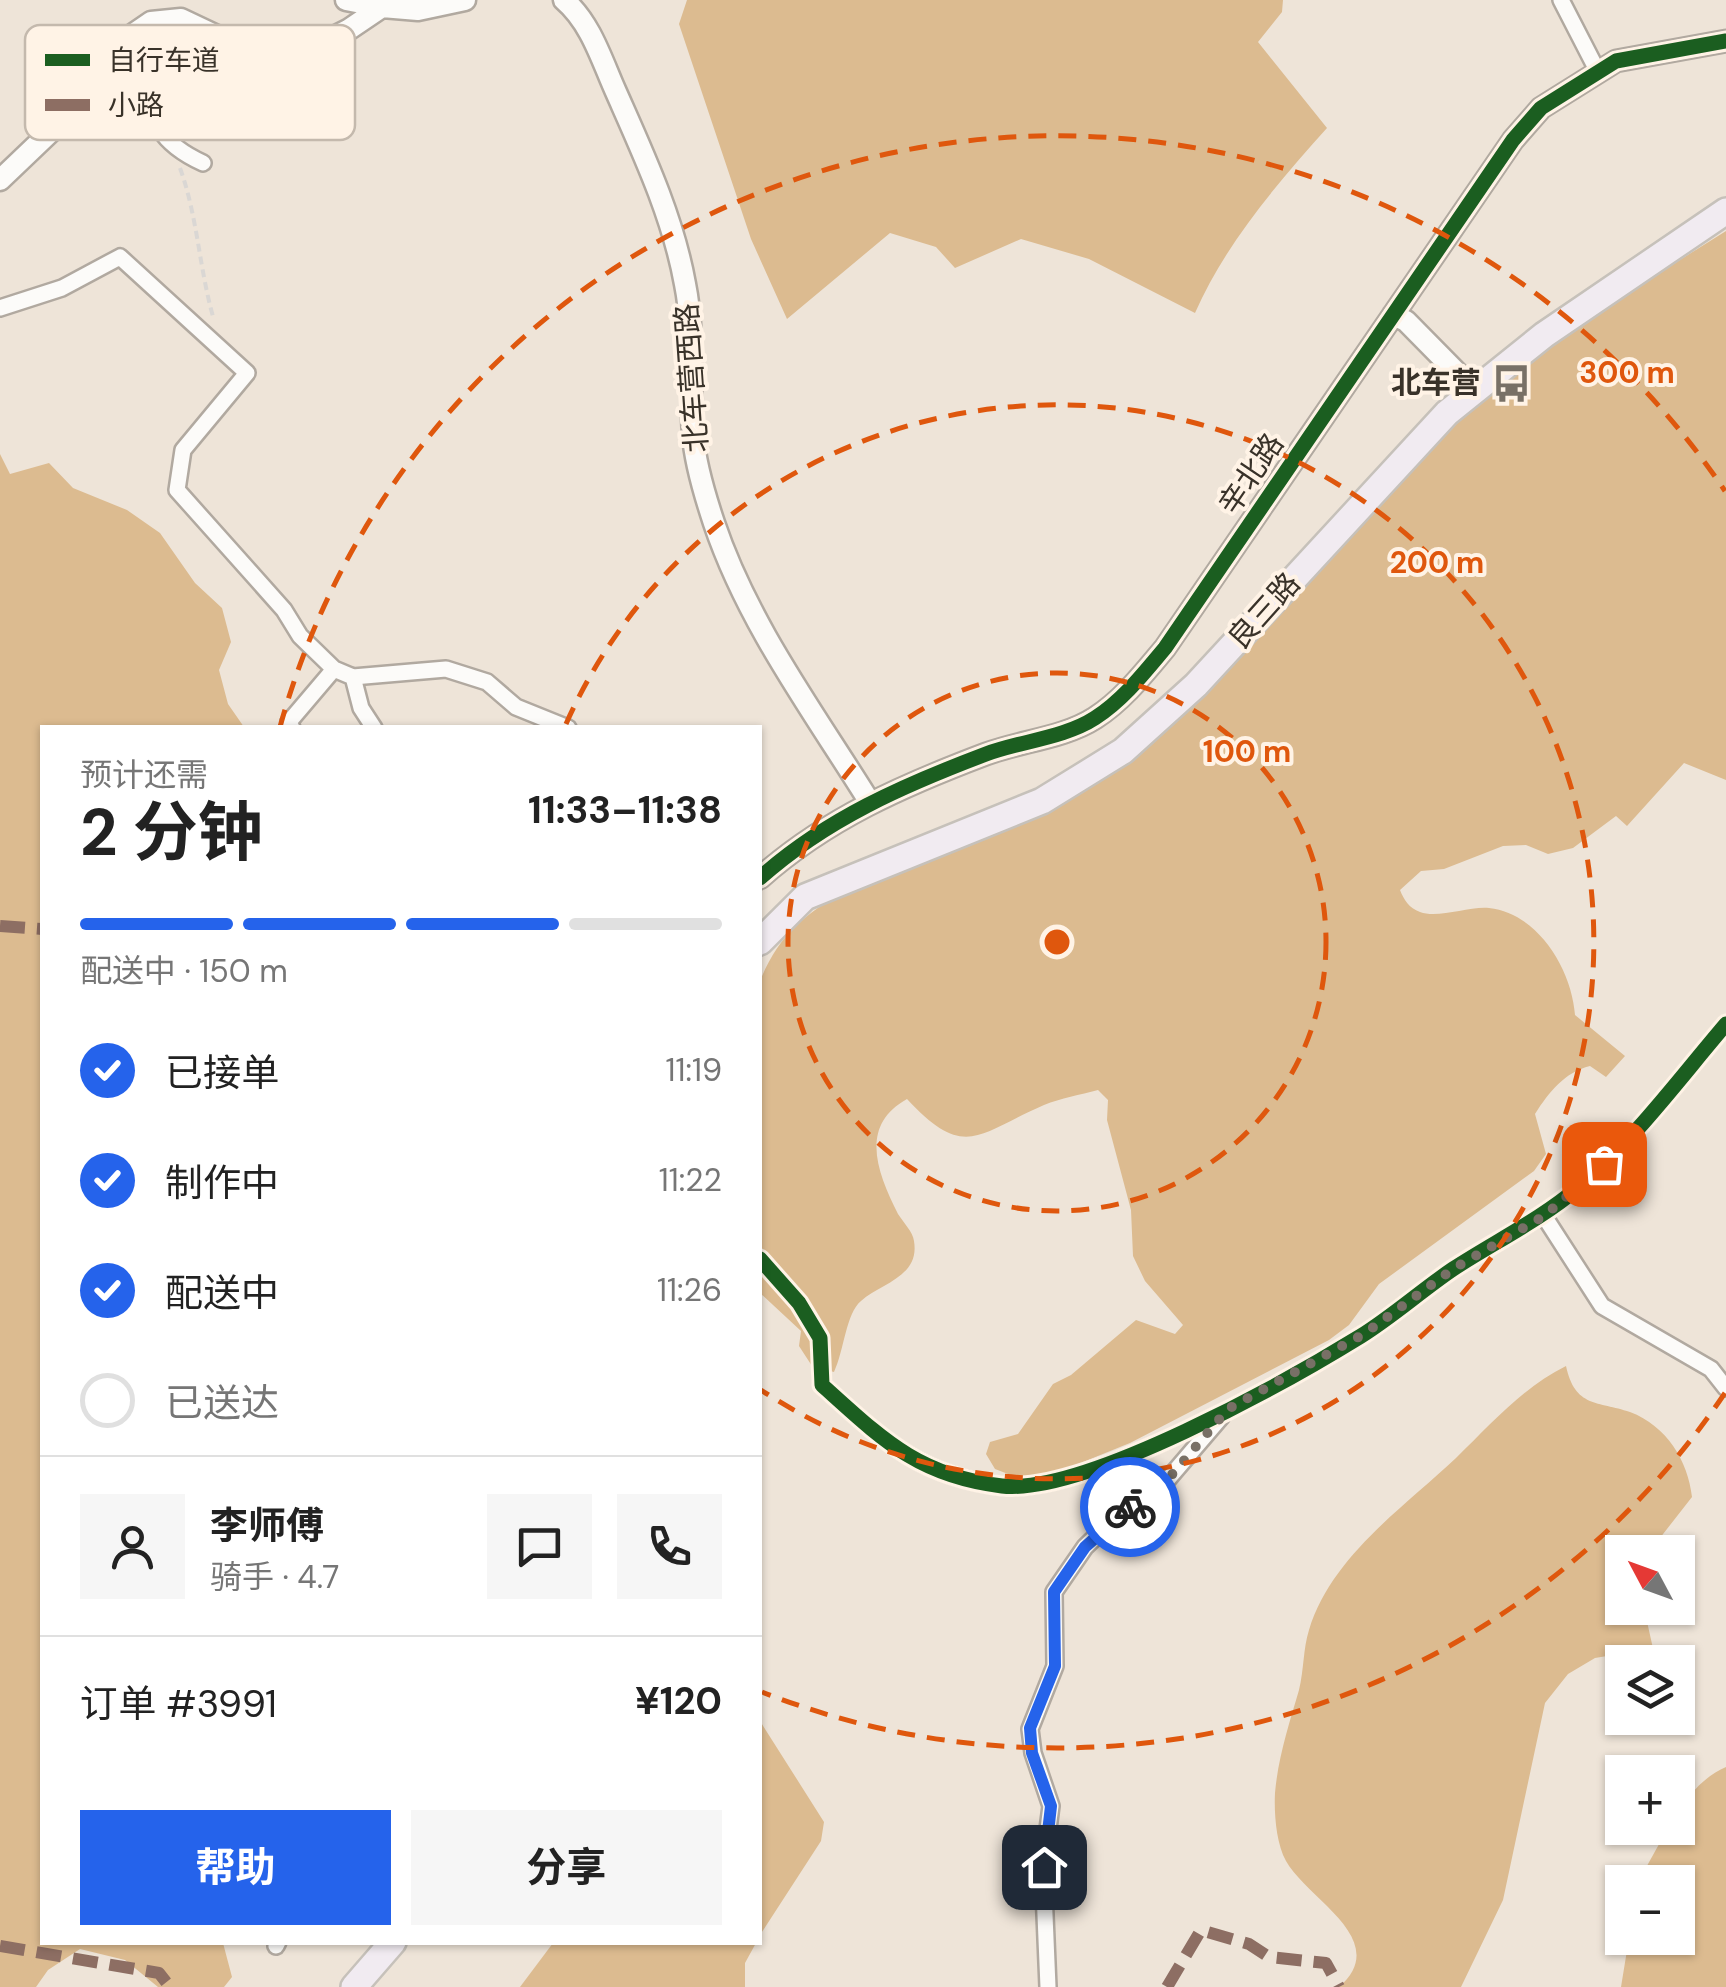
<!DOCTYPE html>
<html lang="zh">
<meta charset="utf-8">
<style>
body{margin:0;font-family:"DM Sans","Noto Sans SC",sans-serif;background:#f6f6f6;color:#222;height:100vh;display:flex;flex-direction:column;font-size:38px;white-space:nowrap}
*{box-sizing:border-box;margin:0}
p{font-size:32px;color:#767676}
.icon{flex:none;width:55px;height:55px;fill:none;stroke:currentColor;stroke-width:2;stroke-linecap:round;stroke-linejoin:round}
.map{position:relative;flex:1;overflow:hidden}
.drawer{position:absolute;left:40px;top:725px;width:722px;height:1220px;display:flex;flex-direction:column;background:#fff;border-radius:0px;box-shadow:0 2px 8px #0004}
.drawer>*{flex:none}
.needle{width:65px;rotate:311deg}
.tools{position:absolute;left:1605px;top:1535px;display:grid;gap:20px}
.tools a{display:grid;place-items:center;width:90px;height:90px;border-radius:0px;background:#fff;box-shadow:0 2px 8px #0004;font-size:50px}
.pin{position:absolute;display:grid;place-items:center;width:85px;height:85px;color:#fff;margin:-42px;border-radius:20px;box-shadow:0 5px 15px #0006}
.courier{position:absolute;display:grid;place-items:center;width:100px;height:100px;margin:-50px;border:8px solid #2563eb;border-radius:50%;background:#fff;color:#222;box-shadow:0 2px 12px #0007}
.head em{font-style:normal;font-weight:700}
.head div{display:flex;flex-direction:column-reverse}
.head{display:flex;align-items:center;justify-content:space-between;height:170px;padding:0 40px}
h1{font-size:65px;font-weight:700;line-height:75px}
.bar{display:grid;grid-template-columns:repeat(4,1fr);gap:15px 10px;align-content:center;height:120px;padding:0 40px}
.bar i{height:12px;border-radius:8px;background:#e0e0e0}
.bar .on{background:#2563eb}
.bar p{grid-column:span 4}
.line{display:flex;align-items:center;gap:25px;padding:0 40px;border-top:2px solid #e0e0e0}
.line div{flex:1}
.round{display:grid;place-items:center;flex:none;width:105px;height:105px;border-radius:0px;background:#f6f6f6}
ol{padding:0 40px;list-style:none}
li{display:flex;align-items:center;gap:30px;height:110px}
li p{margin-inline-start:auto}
li .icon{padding:10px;border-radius:50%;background:#2563eb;color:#fff;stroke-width:4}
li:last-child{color:#767676}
li i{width:55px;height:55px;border:5px solid #e0e0e0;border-radius:50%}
.primary-button{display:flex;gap:20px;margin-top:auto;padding:20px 40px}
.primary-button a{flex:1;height:115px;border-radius:0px;background:#2563eb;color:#fff;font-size:40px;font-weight:700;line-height:115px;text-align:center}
.primary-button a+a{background:#f6f6f6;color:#222}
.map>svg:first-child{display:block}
.forest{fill:#dcbb90}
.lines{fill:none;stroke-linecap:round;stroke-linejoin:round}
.minor-casing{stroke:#b1a9a0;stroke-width:20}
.tertiary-casing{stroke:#b1a9a0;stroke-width:25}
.primary-casing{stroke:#c6c1ba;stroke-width:30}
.path{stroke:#dad7d4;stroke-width:4;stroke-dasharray:8 5;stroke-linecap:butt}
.minor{stroke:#fcfbf9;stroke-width:15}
.tertiary{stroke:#fcfbf9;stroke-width:20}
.primary{stroke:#f1ebf1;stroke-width:25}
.quiet{stroke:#8d6e63;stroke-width:12;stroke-dasharray:25 12;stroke-linecap:butt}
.cycleway-casing{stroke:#fff3e6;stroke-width:21}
.cycleway{stroke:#1b5e20;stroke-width:15}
.done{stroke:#787066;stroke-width:10;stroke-dasharray:0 18}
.route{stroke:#2563eb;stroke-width:12}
.ring{fill:none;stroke:#df570d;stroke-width:5;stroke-dasharray:18 12}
.labels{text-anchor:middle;stroke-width:8;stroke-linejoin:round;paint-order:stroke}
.street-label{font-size:30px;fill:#393229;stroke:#fff3e6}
.poi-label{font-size:30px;font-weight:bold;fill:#393229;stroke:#fff3e6;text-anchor:end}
.key{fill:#fff3e6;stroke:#c4b9ad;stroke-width:2.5}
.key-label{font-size:28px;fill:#393229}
.centre{fill:#df570d;stroke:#fff3e6;stroke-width:5}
.ring-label{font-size:30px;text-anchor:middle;font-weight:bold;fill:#df570d;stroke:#fff3e6;stroke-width:8;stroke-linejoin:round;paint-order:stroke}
</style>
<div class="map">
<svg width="1726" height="1987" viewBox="0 0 1726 1987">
<rect width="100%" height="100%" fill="#eee4d8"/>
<path class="forest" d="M687,0H1283L1282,12L1258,42L1327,128C1276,185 1226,243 1195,313L1089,259L1021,239L955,268L936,247L890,233L787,319L751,239L679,24Z
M1726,231V780L1684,763L1627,826L1616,816L1573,848L1548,854L1526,845L1503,846L1444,869L1421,871L1400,890C1404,900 1409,908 1420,912C1438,919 1469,906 1489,908C1538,913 1572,970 1575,1015L1625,1056L1606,1077L1590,1066C1565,1072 1549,1092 1535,1114L1546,1154L1534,1171L1379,1284L1349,1325L1329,1340L1130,1443L1051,1475L1019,1478L995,1469L986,1454L990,1442L1018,1434L1053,1384L1071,1375L1136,1320L1175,1334L1183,1325L1145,1281L1133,1256L1131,1210L1107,1120L1108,1100L1098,1090C1080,1095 1061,1098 1044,1105C979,1133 965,1162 907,1099C858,1126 878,1174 898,1214C903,1222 913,1232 914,1241C920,1277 881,1283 861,1301C846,1313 844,1351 834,1372L812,1366L799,1346L801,1331L760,1293V981C778,937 803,914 845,892L1148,745L1240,656L1462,409L1600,310Z
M0,454L10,474L49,463L73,488L127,510L160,533L195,583L222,608L231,642L219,670L228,704L244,727L42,728V1942L223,1943L232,1977L224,1987H158L125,1960L80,1949L48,1970L36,1987H0Z
M1566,1366C1575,1408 1598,1401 1630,1412C1667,1426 1688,1461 1692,1497L1649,1552H1622V1608H1644L1656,1662H1630L1613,1655L1595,1658L1568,1674L1545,1703L1503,1900L1461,1987H1339C1393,1940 1307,1899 1286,1861C1276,1843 1274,1813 1275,1793C1278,1758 1289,1724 1299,1690C1304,1670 1303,1649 1309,1630C1331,1557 1403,1508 1456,1458C1490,1425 1523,1387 1566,1366Z
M760,1721L824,1822L821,1841L760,1935Z
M1726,1767V1987H1621L1629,1938H1678V1882H1638L1668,1828H1678C1678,1802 1703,1777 1726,1767Z
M553,1943V1942L756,1943L745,1963V1987H520Z"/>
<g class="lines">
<defs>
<path id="minor" d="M1561,0L1597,70
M132,35C162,93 131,130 203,163
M0,308L62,288L120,257L247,373L183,450L177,490L284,610L300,636L334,669
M353,677L361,708L374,728
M292,728L289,722L334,669L353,677L446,669L487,682L516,707L568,728
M1544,1216L1602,1306L1711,1369L1726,1388
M760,1259L799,1303L820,1338L822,1385C882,1439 918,1476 1002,1486C1085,1495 1288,1381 1361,1336C1393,1316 1422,1290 1453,1269C1496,1241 1540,1220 1579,1187C1635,1139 1679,1079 1726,1024
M276,1946L278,1942
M1048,1987L1043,1867L1051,1806L1033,1753L1030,1729L1055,1666L1054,1592L1085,1547L1121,1512L1163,1485L1222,1416"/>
<path id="tertiary" d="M346,0L382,7
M564,0C591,23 602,61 616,92C643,153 673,217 685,284C695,334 689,384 693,435C695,464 705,496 714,523C748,624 813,711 869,801
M0,180L66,117L116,46L151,22L181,19L255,54L293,58L348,30L382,7L418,10L465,0
M1393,315L1406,321L1474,390
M760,878C826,819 904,785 986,754C1021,741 1064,738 1095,718C1123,700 1144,673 1165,648L1513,140L1541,108L1616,61L1726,41"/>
<path id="primary" d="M760,942L805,897L1042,801L1123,751L1196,685L1447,413L1544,335L1726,211
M354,1987L393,1942"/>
</defs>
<use href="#minor" class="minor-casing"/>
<use href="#tertiary" class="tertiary-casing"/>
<use href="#primary" class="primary-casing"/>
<path class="path" d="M180,168C198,218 199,269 214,320"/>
<use href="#minor" class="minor"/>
<use href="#tertiary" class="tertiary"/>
<use href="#primary" class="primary"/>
<path class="quiet" d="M0,926L42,929
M0,1946L159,1973L170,1987
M1167,1987L1201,1930L1249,1944L1269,1957L1326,1963L1339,1987"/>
<defs>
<path id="cycleway" d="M760,878C826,819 904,785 986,754C1021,741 1064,738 1095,718C1123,700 1144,673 1165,648L1513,140L1541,108L1616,61L1726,41
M760,1259L799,1303L820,1338L822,1385C882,1439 918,1476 1002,1486C1085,1495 1288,1381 1361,1336C1393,1316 1422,1290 1453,1269C1496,1241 1540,1220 1579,1187C1635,1139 1679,1079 1726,1024"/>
</defs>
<use href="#cycleway" class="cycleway-casing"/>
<use href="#cycleway" class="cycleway"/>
</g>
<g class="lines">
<path class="done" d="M1130,1507L1163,1485L1228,1409L1364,1334L1453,1269L1544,1216L1604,1164"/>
<path class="route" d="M1044,1867L1051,1806L1032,1753L1030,1728L1055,1666L1054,1592L1085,1547L1130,1507"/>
</g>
<g class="ring">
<circle cx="1057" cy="942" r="269"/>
<path d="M566 724A537 537 0 1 1 761 1390"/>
<path d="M1725 1393A806 806 0 0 1 762 1692M280 727A806 806 0 0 1 1725 491"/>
</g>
<defs>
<symbol id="bus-bare" viewBox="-9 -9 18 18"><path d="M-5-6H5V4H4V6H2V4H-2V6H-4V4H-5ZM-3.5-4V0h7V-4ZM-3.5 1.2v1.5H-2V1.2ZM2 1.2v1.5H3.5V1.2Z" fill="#787066" stroke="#fff3e6" stroke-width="2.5" paint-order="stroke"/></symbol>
</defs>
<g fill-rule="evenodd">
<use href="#bus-bare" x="1484" y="356" width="55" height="55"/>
</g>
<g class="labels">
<g class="street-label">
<text transform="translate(692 378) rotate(-94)" y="10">北车营西路</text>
<text transform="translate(1251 474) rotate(-56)" y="10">辛北路</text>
<text transform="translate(1264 611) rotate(-48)" y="10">良三路</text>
</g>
<g class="poi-label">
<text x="1481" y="393">北车营</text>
</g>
</g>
<rect x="25" y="25" width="330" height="115" rx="15" class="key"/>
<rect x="45" y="54" width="45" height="12" fill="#1b5e20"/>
<rect x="45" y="99" width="45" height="12" fill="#8d6e63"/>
<g class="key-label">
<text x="108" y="70">自行车道</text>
<text x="108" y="115">小路</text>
</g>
<circle cx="1057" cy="942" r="15" class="centre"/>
<g class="ring-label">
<text x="1627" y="383">300 m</text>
<text x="1437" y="573">200 m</text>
<text x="1247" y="762">100 m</text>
</g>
</svg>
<div class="tools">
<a><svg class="needle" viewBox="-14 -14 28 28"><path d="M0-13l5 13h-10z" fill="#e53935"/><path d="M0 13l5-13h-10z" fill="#767676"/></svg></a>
<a><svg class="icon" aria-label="layers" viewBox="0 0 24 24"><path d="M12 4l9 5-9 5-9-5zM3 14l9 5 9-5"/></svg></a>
<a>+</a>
<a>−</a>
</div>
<div class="pin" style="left:1604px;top:1164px;background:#ea580c"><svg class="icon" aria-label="bag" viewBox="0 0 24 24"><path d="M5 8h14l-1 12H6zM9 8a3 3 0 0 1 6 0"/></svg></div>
<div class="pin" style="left:1044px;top:1867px;background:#1f2937"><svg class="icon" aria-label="home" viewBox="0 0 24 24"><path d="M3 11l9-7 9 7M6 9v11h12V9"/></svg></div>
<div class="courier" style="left:1130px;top:1507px"><svg class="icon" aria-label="bike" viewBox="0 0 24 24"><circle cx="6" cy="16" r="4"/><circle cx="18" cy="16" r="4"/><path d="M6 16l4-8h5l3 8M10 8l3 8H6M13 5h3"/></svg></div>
<section class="drawer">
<div class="head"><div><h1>2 分钟</h1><p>预计还需</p></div><em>11:33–11:38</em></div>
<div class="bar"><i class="on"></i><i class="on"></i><i class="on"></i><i></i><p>配送中 · 150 m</p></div>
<ol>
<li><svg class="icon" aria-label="check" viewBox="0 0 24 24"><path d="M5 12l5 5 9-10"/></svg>已接单<p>11:19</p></li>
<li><svg class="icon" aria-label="check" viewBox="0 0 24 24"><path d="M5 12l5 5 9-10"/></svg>制作中<p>11:22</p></li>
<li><svg class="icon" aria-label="check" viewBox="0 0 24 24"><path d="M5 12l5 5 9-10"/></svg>配送中<p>11:26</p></li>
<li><i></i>已送达</li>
</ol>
<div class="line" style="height:180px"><a class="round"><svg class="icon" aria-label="person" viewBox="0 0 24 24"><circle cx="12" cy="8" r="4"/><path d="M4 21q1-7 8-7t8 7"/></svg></a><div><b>李师傅</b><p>骑手 · 4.7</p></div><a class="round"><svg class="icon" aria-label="chat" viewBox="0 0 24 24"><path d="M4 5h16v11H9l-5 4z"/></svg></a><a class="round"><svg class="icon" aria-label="phone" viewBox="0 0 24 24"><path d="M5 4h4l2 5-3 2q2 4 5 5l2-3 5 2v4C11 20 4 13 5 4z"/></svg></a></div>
<div class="line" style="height:130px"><div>订单 #3991</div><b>¥120</b></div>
<div class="primary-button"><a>帮助</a><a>分享</a></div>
</section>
</div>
